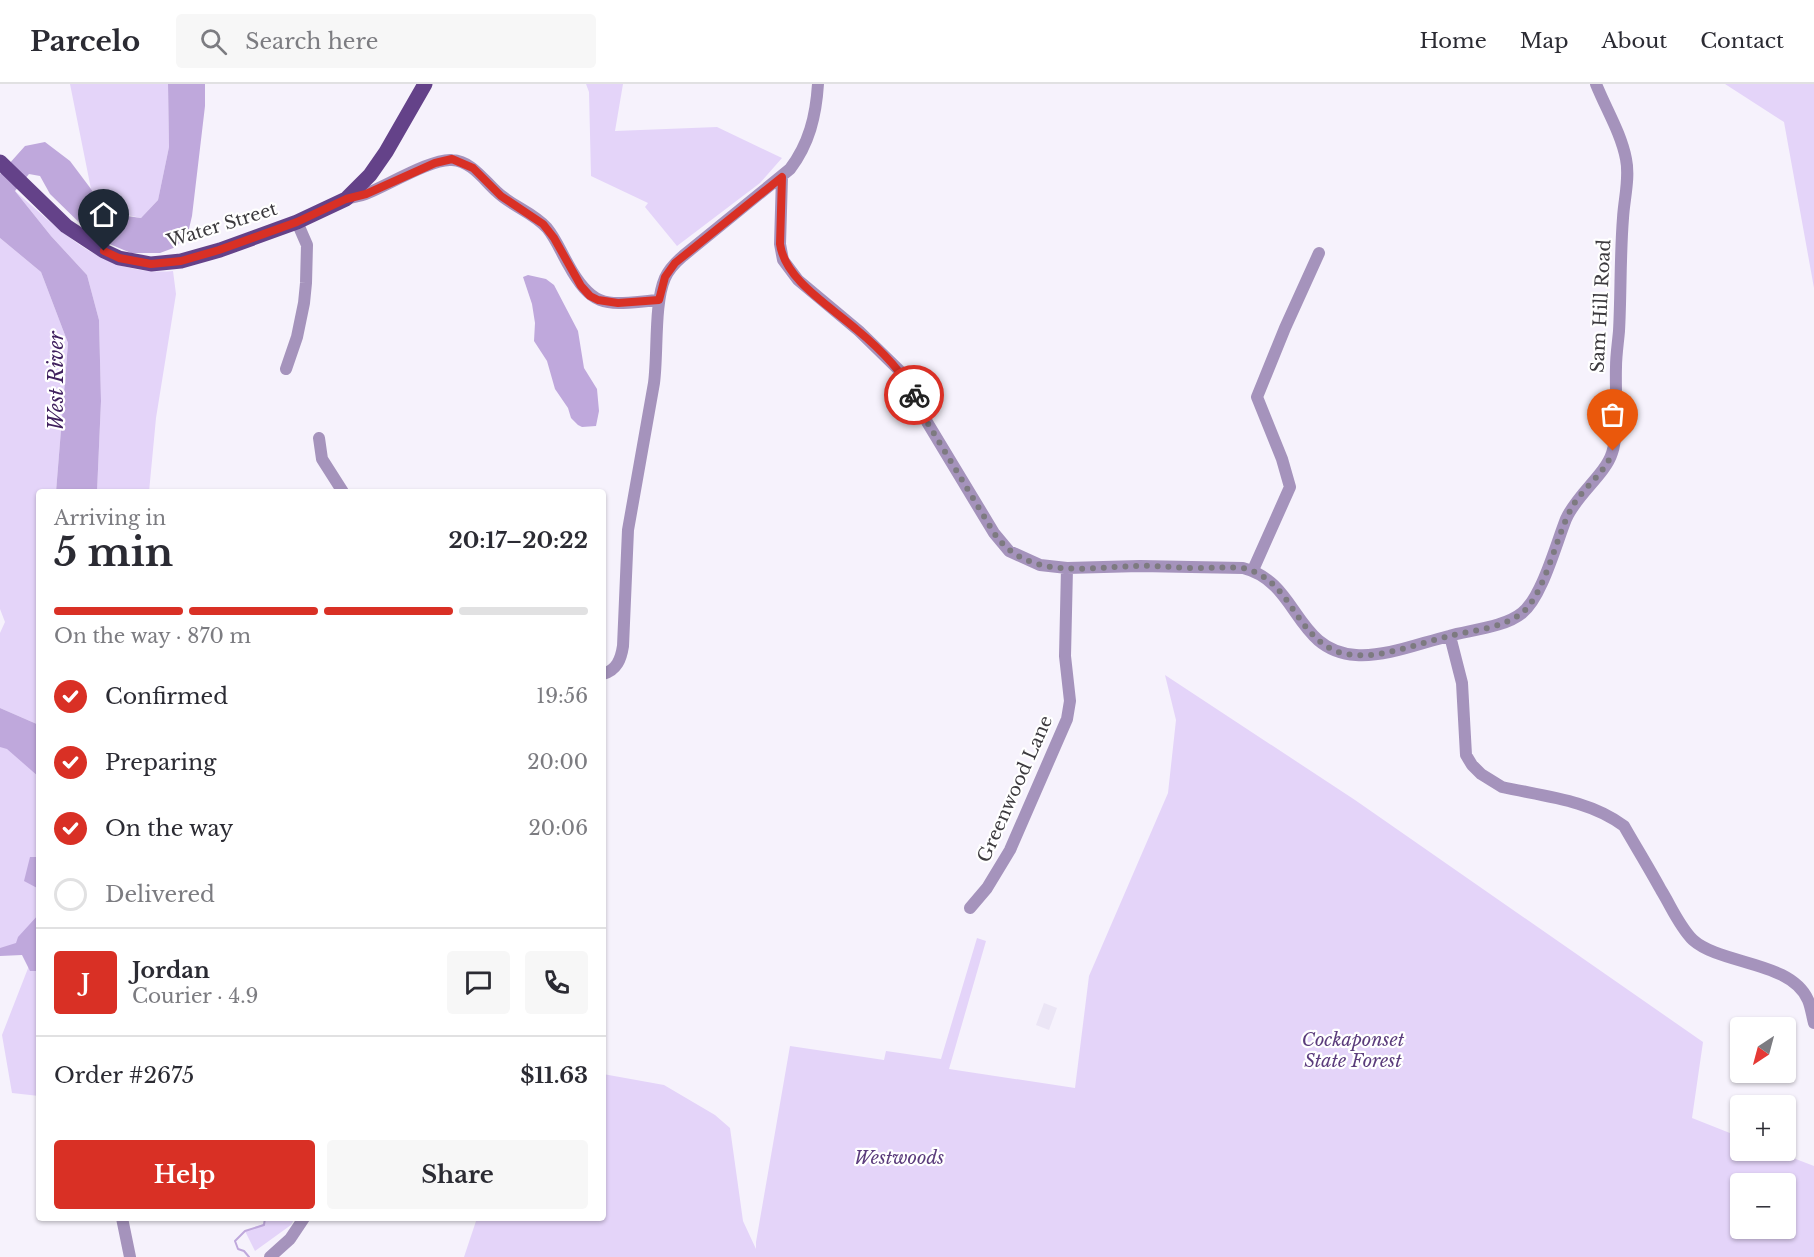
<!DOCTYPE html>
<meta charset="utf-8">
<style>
body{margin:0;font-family:"Libre Baskerville",serif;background:#f7f7f7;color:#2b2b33;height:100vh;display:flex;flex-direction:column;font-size:22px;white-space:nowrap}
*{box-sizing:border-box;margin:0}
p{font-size:20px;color:#7c7c81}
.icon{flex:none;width:33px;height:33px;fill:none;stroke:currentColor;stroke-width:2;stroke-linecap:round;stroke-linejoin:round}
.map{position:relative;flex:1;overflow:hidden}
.drawer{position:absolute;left:36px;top:405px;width:570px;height:732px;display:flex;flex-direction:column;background:#fff;border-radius:6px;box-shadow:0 2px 4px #0004}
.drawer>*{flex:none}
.needle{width:39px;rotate:216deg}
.tools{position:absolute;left:1730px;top:933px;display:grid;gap:12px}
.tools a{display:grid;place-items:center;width:66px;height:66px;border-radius:6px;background:#fff;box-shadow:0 2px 4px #0004;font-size:30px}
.pin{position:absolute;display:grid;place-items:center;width:51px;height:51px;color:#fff;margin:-62px -26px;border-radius:50% 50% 50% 0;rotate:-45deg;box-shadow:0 0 6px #0007}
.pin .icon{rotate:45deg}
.courier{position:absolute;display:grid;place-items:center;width:60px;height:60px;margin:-30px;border:4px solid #d93025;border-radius:50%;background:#fff;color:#222;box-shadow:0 2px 8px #0007}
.head em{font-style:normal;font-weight:700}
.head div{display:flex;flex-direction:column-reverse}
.head{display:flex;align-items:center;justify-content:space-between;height:102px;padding:0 18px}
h1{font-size:39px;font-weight:700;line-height:45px}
.bar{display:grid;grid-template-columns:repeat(4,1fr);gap:9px 6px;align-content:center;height:72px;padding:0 18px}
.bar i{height:8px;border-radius:4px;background:#e1e1e2}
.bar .current{background:#d93025}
.bar p{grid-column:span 4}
.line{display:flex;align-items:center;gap:15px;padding:0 18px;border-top:2px solid #e1e1e2}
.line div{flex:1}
.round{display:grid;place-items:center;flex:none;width:63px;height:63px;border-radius:6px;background:#f7f7f7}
ol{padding:0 18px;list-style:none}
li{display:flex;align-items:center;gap:18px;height:66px}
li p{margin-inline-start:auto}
li .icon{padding:6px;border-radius:50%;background:#d93025;color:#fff;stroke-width:4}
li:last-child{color:#7c7c81}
li i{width:33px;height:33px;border:3px solid #e1e1e2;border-radius:50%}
.cta{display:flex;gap:12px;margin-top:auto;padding:12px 18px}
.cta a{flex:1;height:69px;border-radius:6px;background:#d93025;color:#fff;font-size:24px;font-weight:700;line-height:69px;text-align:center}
.cta a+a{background:#f7f7f7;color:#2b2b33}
header{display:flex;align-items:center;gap:36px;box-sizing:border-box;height:84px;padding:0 30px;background:#fff;border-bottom:2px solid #e1e1e2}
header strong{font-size:28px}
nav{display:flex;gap:33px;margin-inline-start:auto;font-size:21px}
.search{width:420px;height:54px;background:#f7f7f7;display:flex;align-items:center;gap:15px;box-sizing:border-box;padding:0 21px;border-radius:6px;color:#7c7c81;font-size:22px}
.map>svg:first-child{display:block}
.built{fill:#ebe5f5}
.green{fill:#e4d4f9;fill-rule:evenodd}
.water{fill:#bfa8dc}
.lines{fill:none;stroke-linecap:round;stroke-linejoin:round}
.stream{stroke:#bfa8dc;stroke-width:2}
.minor{stroke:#a593bc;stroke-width:12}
.major{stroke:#644289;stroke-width:15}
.done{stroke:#7d7a80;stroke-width:6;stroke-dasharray:0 10.8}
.route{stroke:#d93025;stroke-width:8}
.labels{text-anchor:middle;stroke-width:4.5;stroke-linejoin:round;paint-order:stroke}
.street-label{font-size:18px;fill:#3c3a3e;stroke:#fff}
.park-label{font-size:18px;font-style:italic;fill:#5b3c7c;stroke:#fff}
.water-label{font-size:20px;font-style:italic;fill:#40215e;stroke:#fff}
</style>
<header>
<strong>Parcelo</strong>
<div class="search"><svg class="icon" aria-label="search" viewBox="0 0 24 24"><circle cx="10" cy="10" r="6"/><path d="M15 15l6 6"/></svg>Search here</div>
<nav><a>Home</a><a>Map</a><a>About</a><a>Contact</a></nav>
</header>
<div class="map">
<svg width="1814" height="1173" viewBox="0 0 1814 1173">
<rect width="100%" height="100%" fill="#f6f2fc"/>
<path class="built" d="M1044,919L1057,924L1049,946L1036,941Z"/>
<path class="green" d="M70,0H168L169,63L158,116L141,134L118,129L91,105Z
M586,0H623L615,47L717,43L782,74L760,99L677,162L645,123L648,119L591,92L589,8Z
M1725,0H1814V204L1784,38Z
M15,107C64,149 103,193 173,187L176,210L156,334L149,408H97L101,317L99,236L87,191L51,152Z
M0,154L41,188L68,259L56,408H39V641L0,624V549L5,538L0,525Z
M1165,591L1355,716L1703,958L1692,1034L1740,1053V1066L1775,1067L1814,1082V1173H464L477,1134H603V990L664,1001L715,1031L730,1044L743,1137L756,1165V1158L790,962L884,976L886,967L941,975L977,854L986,857L949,985L1075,1004L1089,892L1168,709L1176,636ZM1740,1100H1785V1144H1740Z
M0,655L39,686V1012L12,1009L2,951L32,874L31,862L0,867Z
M266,1134H295L291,1141L255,1167L245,1147L263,1140Z"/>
<path class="water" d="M168,0H205V22L192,132L188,149L176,163L160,169H131L95,154L50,110L40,92L29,90L15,107L51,152L87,191L99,236L101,317L97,408H56L68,259L41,188L0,154V90L25,62L45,58L70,77L94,109L120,131L141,134L158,116L169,63Z
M528,191L546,195L554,201L578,247L584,284L597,305L599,327L596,342L582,343L578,341L571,334L568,324L555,305L547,277L534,257L535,239L532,220L523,193Z
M0,624L39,641V693L7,665L0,663Z
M30,773H39V805L24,797Z
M39,830V887H30L22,871L0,872V864L16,859L18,853Z"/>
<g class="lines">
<path class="stream" d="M249,1173L244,1167L238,1165L235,1157L245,1147L264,1141L265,1134"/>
<path class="minor" d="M782,93L780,160L783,176L798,196L859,247L901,288L911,304L927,338L994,449L1009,467L1040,481L1067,484L1140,482L1243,484C1299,498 1294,567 1356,571C1387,573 1420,559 1449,552C1471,546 1505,543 1522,529C1542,513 1556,460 1566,435C1577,410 1605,391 1612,369C1619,350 1615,306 1616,283C1616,271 1618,259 1619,247C1621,210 1620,172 1623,134C1624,115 1630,94 1626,75C1621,49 1606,25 1596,0
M346,115C354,113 361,112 368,109C388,101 433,74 452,76C471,77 483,95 496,107C511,122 533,128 547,144C556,155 561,168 568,180C594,228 609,220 659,216
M286,285L297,253L304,219L306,199L307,161L297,138
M319,354L322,375L343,408
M1253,486L1290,403L1282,375L1257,313L1285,244L1319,169
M1450,552L1462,599L1466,671L1472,681L1481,690L1502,703C1543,712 1590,716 1624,742C1636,763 1649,784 1661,806C1671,822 1679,842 1693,856C1721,881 1791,877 1808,916C1811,923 1812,932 1814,939
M603,590C617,586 621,575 623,562L628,446L654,299C658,269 654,219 665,194C669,185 676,178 683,172L790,85C809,60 816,32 818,0
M970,824L987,804L1010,766L1067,635L1070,617L1065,572L1067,484
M122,1134L130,1173
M270,1173L290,1155L304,1134"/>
<path class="major" d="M0,78L66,142L104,167L119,174L151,180L181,177L220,166L297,138L346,115L370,91L386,68L425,0"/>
</g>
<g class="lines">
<path class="done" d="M914,311L927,338L994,449C1026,497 1089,483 1138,482C1156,481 1174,484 1193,484C1210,484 1226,483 1243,484C1289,495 1292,543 1331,565C1342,571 1358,572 1371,571C1398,568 1424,558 1450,552C1473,546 1505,544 1523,528C1545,509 1556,453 1571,425C1582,404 1605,390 1613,367"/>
<path class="route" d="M104,167L119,174L151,180L181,177L219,166L297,138L346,115L366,110L435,79L452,75L473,84L501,112L543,140L554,154L581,202L590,212L598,216L618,219L659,216L665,193L675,179L782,93L780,160C785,196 830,222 856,245C879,264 901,285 914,311"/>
</g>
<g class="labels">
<g class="street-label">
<text transform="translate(222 141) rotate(-17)" y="6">Water Street</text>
<text transform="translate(1601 222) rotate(-87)" y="6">Sam Hill Road</text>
<text transform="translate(1015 705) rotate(-66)" y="6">Greenwood Lane</text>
</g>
<g class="park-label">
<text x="1353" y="962">Cockaponset<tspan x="1353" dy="21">State Forest</tspan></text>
<text x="899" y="1080">Westwoods</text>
</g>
<g class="water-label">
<text transform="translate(56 297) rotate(-90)" y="7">West River</text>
</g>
</g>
</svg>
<div class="tools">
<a><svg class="needle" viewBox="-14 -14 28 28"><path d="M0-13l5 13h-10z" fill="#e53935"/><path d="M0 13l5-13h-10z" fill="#7c7c81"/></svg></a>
<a>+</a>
<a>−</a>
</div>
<div class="pin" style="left:1613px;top:367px;background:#ea580c"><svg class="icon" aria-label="bag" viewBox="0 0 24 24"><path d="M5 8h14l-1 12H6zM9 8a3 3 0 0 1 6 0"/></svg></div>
<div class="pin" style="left:104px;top:167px;background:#1f2937"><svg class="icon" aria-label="home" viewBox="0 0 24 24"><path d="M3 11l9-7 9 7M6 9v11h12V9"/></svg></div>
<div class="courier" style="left:914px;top:311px"><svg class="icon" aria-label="bike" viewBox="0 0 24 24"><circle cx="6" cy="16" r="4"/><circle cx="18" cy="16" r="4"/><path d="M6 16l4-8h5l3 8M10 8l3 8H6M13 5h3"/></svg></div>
<section class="drawer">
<div class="head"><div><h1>5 min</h1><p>Arriving in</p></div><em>20:17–20:22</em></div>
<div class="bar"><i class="current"></i><i class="current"></i><i class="current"></i><i></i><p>On the way · 870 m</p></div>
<ol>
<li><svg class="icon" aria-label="check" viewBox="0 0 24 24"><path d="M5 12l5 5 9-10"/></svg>Confirmed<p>19:56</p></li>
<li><svg class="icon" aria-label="check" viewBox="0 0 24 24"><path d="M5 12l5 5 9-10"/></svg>Preparing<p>20:00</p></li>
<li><svg class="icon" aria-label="check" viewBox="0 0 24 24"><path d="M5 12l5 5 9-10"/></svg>On the way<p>20:06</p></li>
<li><i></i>Delivered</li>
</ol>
<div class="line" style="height:108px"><b class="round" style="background:#d93025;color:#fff">J</b><div><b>Jordan</b><p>Courier · 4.9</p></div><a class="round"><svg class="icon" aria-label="chat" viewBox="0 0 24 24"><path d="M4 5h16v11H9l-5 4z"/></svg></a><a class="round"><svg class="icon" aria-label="phone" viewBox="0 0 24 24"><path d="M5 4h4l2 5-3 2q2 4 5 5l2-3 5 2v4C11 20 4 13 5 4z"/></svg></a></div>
<div class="line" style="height:78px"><div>Order #2675</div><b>$11.63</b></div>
<div class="cta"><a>Help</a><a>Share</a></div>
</section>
</div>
